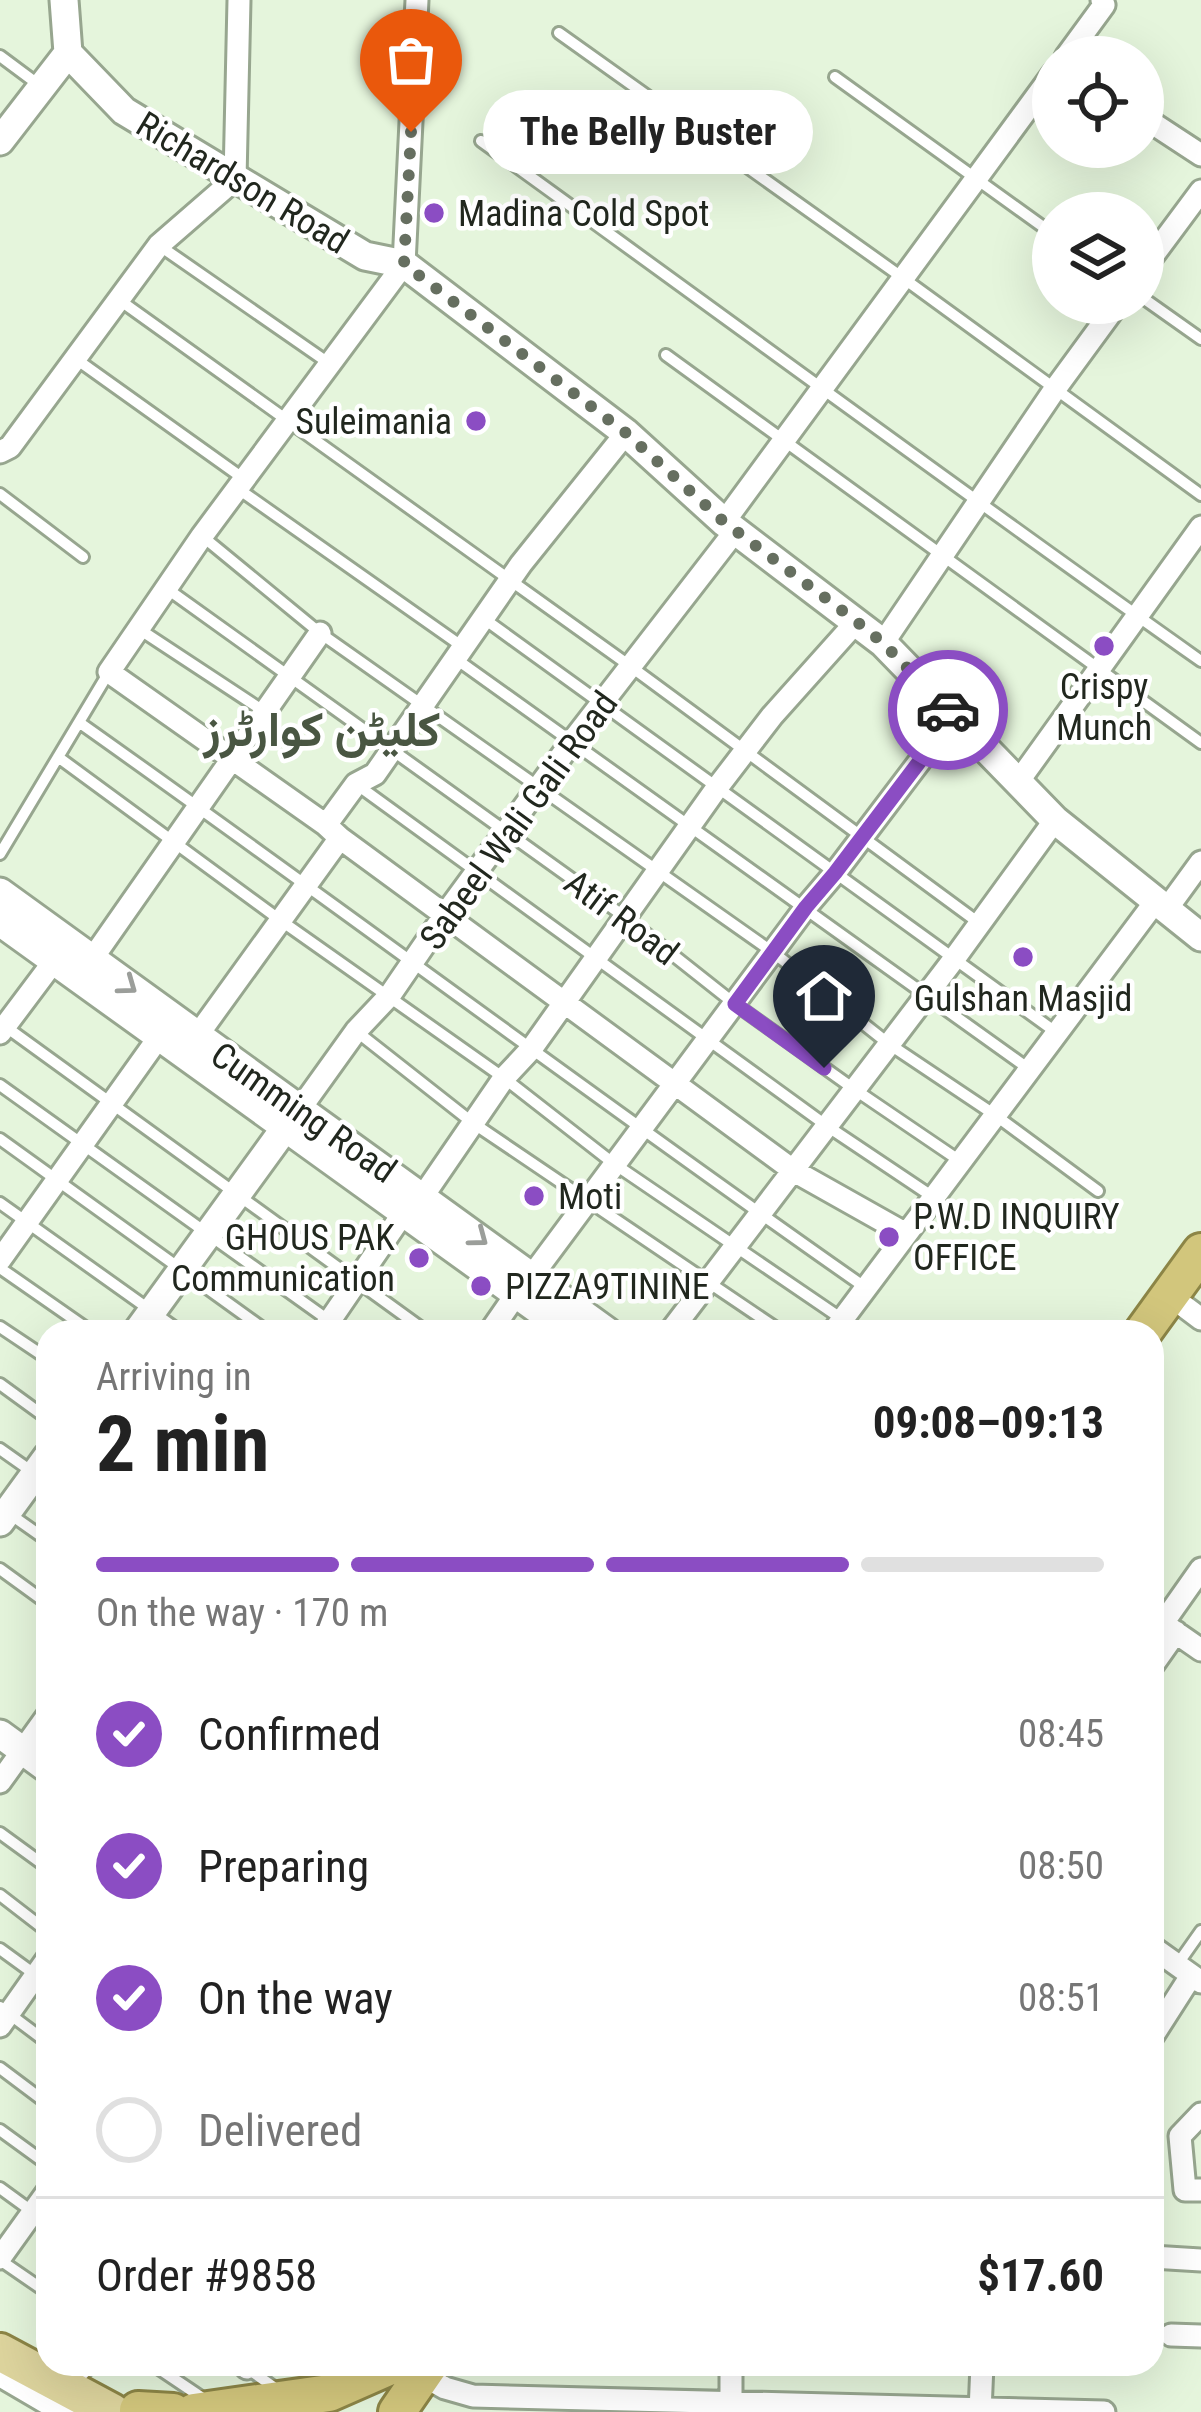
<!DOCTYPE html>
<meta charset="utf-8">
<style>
body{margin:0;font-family:"Roboto Condensed",Vazirmatn,sans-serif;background:#f2f2f2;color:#222;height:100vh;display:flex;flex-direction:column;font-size:45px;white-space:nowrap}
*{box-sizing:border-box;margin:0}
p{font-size:39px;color:#767676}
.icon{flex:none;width:66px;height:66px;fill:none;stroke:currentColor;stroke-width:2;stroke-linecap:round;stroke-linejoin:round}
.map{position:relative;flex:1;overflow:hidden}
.details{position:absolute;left:36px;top:1320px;width:1128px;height:1056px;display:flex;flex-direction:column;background:#fff;border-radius:36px;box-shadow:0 12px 48px #0002}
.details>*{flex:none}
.tools{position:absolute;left:1032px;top:36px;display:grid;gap:24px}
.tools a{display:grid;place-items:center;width:132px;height:132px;border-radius:50%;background:#fff;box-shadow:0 12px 48px #0002;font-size:60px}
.pin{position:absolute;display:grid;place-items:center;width:102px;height:102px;color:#fff;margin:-123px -51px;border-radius:50% 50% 50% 0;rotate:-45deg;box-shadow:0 0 12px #0007}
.pin .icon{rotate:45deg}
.courier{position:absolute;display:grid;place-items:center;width:120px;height:120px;margin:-60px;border:9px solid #8b4dc3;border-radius:50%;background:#fff;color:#222;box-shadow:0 3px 15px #0007}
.bubble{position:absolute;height:84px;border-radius:42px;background:#fff;box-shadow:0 12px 48px #0002;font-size:39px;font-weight:700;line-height:84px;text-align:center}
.head em{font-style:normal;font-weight:700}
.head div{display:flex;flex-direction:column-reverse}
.head{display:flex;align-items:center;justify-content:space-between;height:204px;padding:0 60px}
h1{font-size:78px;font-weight:700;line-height:90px}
.bar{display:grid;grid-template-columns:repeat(4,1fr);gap:18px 12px;align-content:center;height:144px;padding:0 60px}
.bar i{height:15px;border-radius:9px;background:#e0e0e0}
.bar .current{background:#8b4dc3}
.bar p{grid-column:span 4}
.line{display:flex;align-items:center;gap:30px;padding:0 60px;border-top:3px solid #e0e0e0}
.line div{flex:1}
ol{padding:0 60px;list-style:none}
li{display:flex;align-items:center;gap:36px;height:132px}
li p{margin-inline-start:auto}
li .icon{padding:12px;border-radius:50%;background:#8b4dc3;color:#fff;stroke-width:4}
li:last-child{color:#767676}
li i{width:66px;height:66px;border:6px solid #e0e0e0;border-radius:50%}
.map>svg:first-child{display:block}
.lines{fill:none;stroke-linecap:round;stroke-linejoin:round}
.service-casing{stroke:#97a68f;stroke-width:16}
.minor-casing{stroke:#97a68f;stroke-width:27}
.tertiary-casing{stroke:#97a68f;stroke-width:33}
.primary-casing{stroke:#8c8546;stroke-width:42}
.trunk-casing{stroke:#8c8546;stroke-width:42}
.service{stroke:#fff;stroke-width:10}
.minor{stroke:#fff;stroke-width:21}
.tertiary{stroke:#fff;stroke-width:27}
.primary{stroke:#ddd49d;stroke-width:36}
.trunk{stroke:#d2c67c;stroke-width:36}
.oneway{stroke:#9b9e9a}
.done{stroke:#666f60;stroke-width:12;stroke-dasharray:0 21.6}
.route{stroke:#8b4dc3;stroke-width:15}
.poi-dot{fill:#8b4dc3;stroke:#fff;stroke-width:4.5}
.labels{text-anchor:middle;stroke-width:9;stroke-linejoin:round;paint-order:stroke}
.street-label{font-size:36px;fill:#21271e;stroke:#fff}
.poi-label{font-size:36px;fill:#21271e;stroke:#fff;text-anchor:start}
.district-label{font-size:48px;font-weight:bold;fill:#495642;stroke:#fff}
</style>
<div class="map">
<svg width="1201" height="2412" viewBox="0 0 1201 2412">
<rect width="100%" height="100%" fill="#e5f5dc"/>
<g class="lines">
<defs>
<path id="service" d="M559,33L903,278L1201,495
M0,56L39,85
M835,77L1053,234
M481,141C721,314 959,490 1201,661
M160,246L330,364
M1143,298L1201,339
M118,299L630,666L979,923
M666,355L1201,743
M76,359L244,479
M237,488L463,647
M0,494L83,557
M202,536L320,633L774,953L889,1044L995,1115L1098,1191
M166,588L625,917L735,1004L854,1089L960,1161
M483,618L1057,1033
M139,629L265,712
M456,659L1029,1069
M80,723C343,909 601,1103 866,1288
M58,757L280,920L504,1078L613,1163L842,1319
M356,784L827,1126L933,1197
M0,854L109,672
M2,1024L427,1332
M356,1031L473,1123L782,1332
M0,1085L345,1332
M0,1139L268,1332
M0,1203L181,1332
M0,1268L92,1332
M0,1327L48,1359
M0,1384L48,1419
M0,1449L48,1483
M7,1512L48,1541
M0,1569L48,1604
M0,1833L48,1868
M0,1895L48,1932
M0,1949L48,1984
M1177,1965L1201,1931
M0,2007L48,2043
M0,2068L48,2104
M0,2130L48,2165
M0,2188L48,2223
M0,2260L48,2293
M152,2364L204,2399
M244,2366L278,2390"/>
<path id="minor" d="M1066,57L1104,5L1102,0
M1143,117L1201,155
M1143,269L1201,191
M0,452L10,447L159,245L235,179L239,0
M724,522L1053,74
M883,643L1055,389L1118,303
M1018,782L1201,527
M326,825L109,672L202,536L404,264L417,0
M340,838L794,1171L906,1234
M1166,910L1201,862
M92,959L320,633
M0,1033L54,961
M197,1036L340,838L326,825L356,784L375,774L521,564L626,433
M300,1109L356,1031L390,995L444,916L571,743L736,530
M423,1196L504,1078L532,1048L716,789L772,716L857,621
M0,1260L159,1037
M531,1277L806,907L835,873L954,716
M1185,1307L1201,1319
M322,1332L404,1212
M490,1332L517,1293
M670,1332L954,959L1055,820
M833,1332L1155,902
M1152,1616L1201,1650
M1163,1623L1201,1569
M1152,1666L1176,1632
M0,1782L48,1715
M1152,1947L1201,1982
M0,2026L48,1958
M1152,2037L1191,1976
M1201,2114L1180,2136L1185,2190H1201
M1152,2257L1201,2260
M0,2258L48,2191
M1171,2335L1201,2336
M731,2364V2412
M247,2368L250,2364
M75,2374L86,2364
M422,2375L445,2388L473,2396L1104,2412
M980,2412L982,2364"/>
<path id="tertiary" d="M64,0L68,53
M68,53L124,111L365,256L404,264L626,433L724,522L883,643L1055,820L1201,937
M0,141L68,53
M0,892L608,1332
M0,922L569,1332
M137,1332L293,1117
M0,1522L48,1456
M0,1734L48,1769
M0,2372L68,2412"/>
<path id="primary" d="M0,2352L112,2412"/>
<path id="trunk" d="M1143,1332L1201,1252
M138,2410L173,2412
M194,2412L329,2393L395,2364
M397,2412L430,2364"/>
</defs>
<use href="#service" class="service-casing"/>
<use href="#minor" class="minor-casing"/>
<use href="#tertiary" class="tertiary-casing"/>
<use href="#primary" class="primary-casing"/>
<use href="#trunk" class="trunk-casing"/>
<use href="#service" class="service"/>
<use href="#minor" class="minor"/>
<use href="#tertiary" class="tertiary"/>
<use href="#primary" class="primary"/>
<use href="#trunk" class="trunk"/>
</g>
<defs><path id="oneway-chevron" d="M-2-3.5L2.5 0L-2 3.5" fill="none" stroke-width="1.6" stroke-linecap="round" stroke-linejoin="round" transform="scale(3)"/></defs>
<g class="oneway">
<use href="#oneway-chevron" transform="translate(128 986) rotate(36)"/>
<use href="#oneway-chevron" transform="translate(479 1238) rotate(37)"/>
</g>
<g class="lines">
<path class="done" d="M411,132L404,264L626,433L724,522L856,621L883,643L948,710"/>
<path class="route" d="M824,1068L735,1004L806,907L835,873L954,716L948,710"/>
</g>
<g class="poi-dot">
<circle cx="434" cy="213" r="12"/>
<circle cx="476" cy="421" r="12"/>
<circle cx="1104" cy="646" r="12"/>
<circle cx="1023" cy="957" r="12"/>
<circle cx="534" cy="1196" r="12"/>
<circle cx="889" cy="1237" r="12"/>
<circle cx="419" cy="1258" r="12"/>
<circle cx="481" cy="1286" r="12"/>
</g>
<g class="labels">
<g class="street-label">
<text transform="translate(243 182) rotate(31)" y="13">Richardson Road</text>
<text transform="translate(518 820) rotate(-54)" y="13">Sabeel Wali Gali Road</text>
<text transform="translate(622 917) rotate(37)" y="13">Atif Road</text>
<text transform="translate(304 1112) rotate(35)" y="13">Cumming Road</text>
</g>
<g class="poi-label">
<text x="458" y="226">Madina Cold Spot</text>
<text x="452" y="434" text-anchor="end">Suleimania</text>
<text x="1104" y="699" text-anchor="middle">Crispy<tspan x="1104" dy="41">Munch</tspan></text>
<text x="1023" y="1011" text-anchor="middle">Gulshan Masjid</text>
<text x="558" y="1209">Moti</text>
<text x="913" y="1229">P.W.D INQUIRY<tspan x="913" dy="41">OFFICE</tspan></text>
<text x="395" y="1250" text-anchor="end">GHOUS PAK<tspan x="395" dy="41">Communication</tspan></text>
<text x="505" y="1299">PIZZA9TININE</text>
</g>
<g class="district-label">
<text x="322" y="746">کلیٹن کوارٹرز</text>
</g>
</g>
</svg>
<div class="tools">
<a><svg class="icon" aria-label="locate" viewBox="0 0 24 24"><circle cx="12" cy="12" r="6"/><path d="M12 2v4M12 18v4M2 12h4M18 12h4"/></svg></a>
<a><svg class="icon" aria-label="layers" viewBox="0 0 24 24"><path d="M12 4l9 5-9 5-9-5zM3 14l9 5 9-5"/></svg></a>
</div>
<div class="pin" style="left:411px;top:132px;background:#ea580c"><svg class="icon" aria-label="bag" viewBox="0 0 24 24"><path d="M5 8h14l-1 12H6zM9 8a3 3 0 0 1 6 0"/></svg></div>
<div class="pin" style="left:824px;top:1068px;background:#1f2937"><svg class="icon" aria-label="home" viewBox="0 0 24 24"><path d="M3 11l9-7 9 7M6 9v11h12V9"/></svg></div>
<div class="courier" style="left:948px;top:710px"><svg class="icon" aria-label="car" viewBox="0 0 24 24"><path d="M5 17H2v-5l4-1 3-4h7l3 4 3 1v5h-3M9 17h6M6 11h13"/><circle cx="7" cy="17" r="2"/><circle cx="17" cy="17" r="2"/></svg></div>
<div class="bubble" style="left:483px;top:90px;width:330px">The Belly Buster</div>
<section class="details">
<div class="head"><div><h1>2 min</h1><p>Arriving in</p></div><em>09:08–09:13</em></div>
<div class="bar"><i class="current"></i><i class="current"></i><i class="current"></i><i></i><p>On the way · 170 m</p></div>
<ol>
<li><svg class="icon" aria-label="check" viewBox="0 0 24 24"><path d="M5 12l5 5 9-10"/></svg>Confirmed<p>08:45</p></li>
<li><svg class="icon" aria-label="check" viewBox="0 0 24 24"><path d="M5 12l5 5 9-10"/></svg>Preparing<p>08:50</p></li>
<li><svg class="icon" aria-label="check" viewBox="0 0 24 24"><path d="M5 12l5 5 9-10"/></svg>On the way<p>08:51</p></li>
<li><i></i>Delivered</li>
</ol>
<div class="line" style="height:156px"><div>Order #9858</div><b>$17.60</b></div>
</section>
</div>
